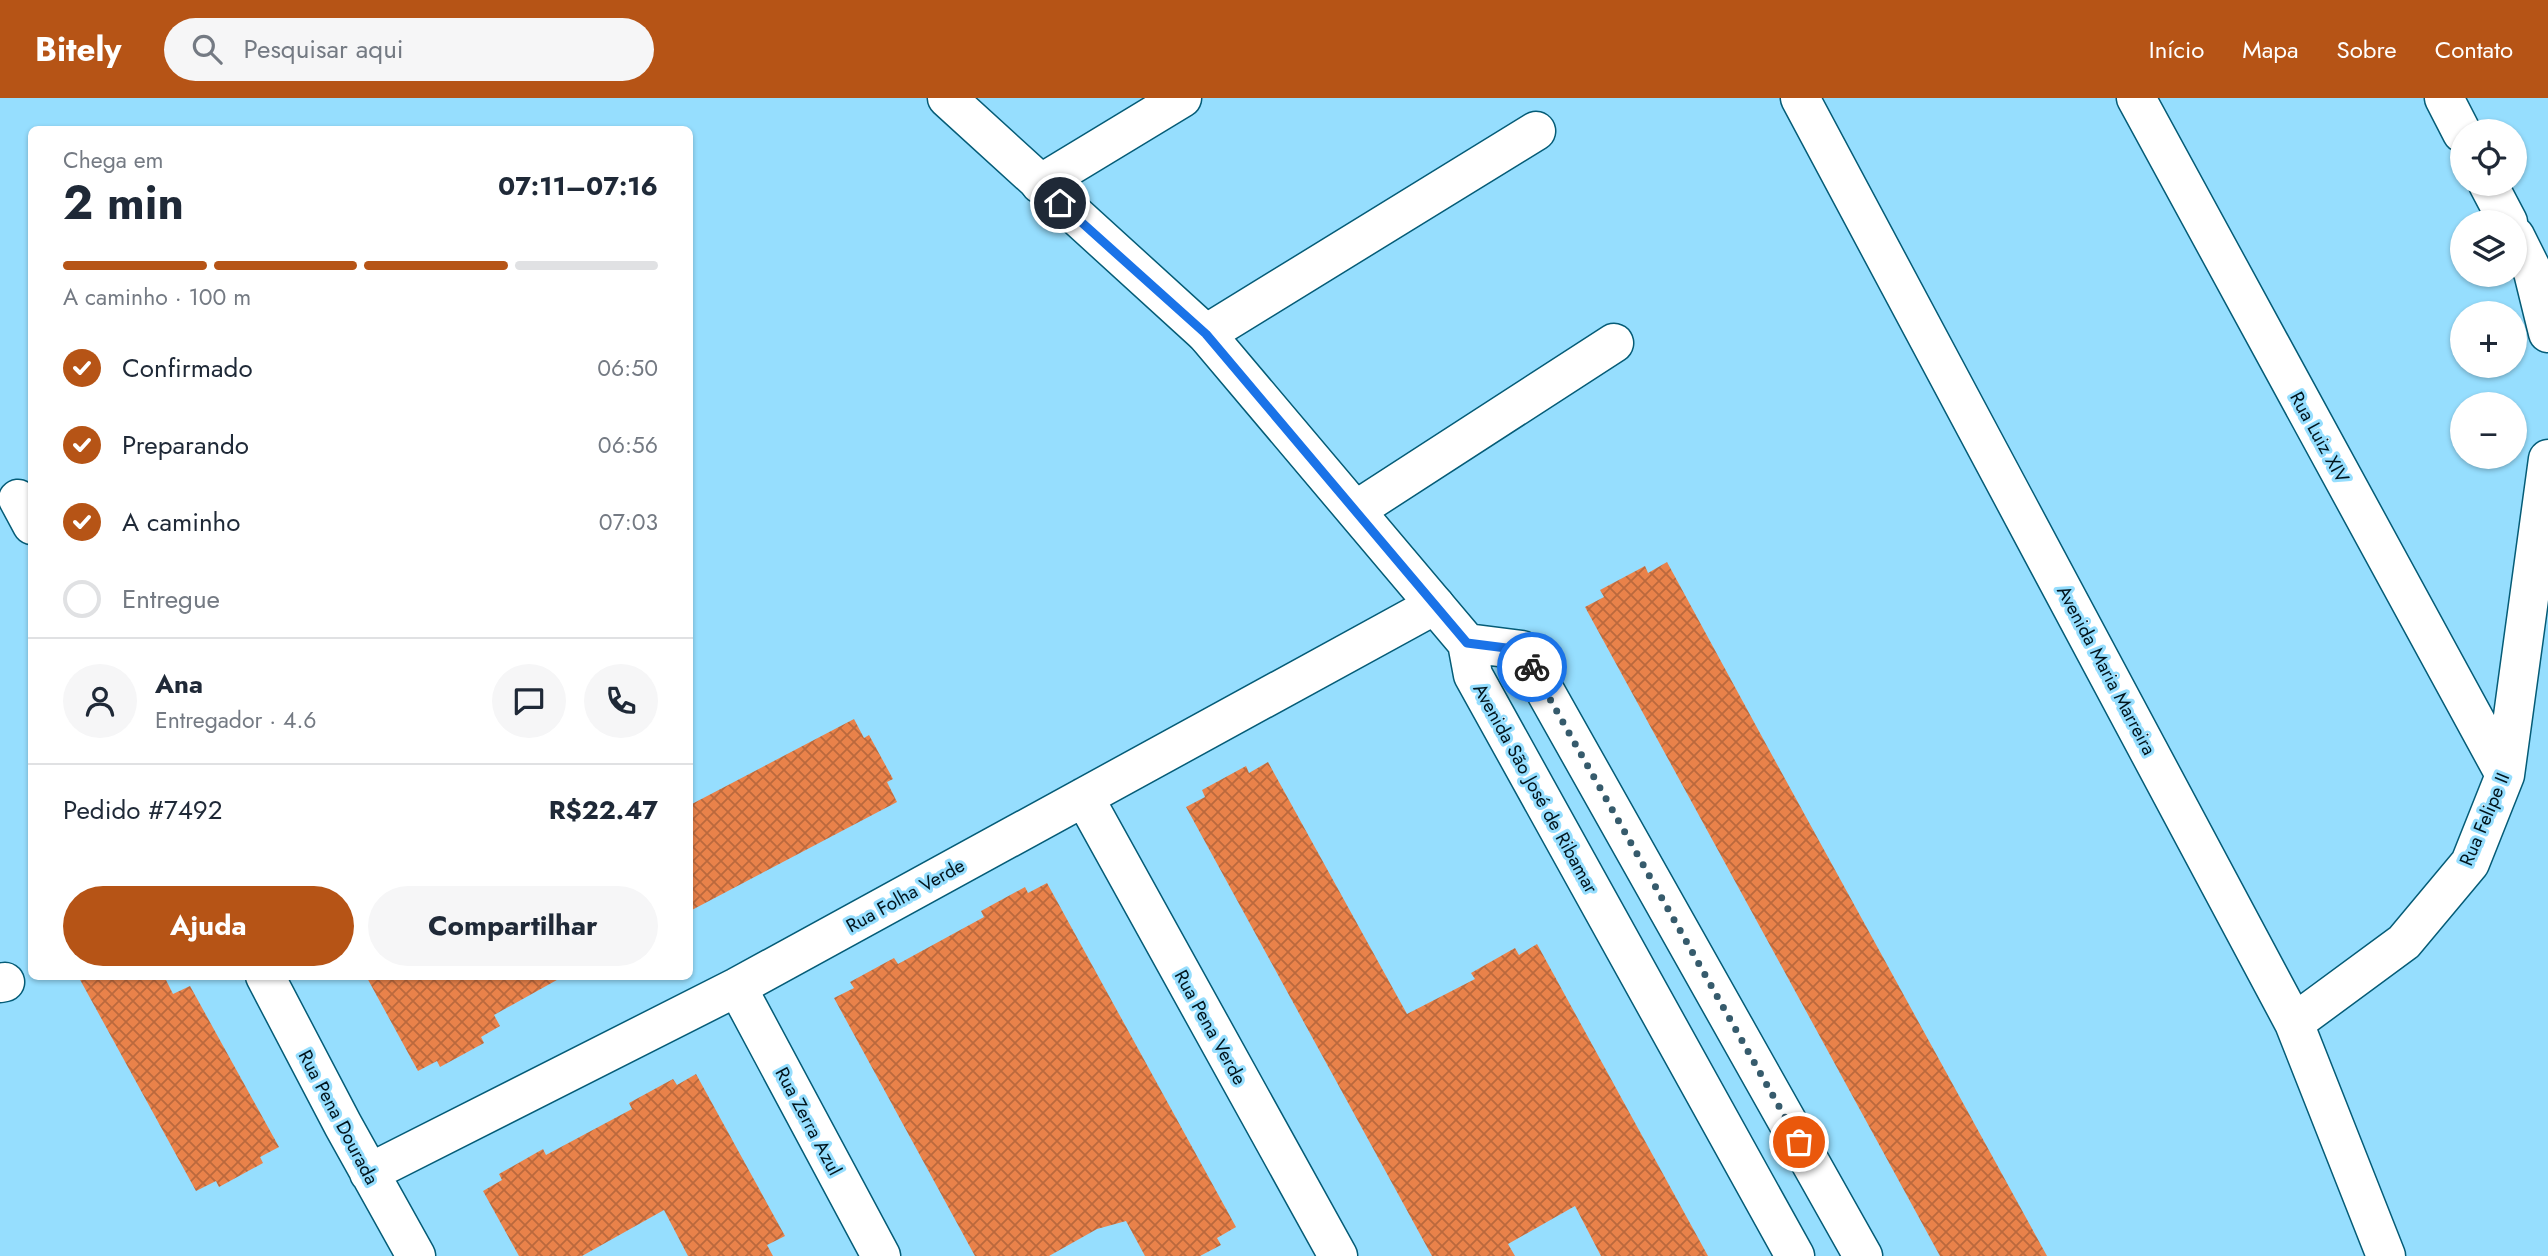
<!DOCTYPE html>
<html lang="pt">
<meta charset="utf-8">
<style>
body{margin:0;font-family:Jost,sans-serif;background:#f6f6f7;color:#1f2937;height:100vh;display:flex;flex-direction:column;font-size:26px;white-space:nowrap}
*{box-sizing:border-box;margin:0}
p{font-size:23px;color:#747a83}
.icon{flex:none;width:38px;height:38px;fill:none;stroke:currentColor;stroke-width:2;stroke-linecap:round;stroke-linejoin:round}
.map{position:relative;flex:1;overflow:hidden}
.drawer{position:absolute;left:28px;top:28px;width:665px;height:854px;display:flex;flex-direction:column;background:#fff;border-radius:10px;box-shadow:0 2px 5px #0004}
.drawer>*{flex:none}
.controls{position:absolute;left:2450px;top:21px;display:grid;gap:14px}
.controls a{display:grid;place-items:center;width:77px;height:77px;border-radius:50%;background:#fff;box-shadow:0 2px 5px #0004;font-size:35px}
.pin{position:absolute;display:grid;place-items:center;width:60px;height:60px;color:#fff;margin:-30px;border:4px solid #fff;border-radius:50%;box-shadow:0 2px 7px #0007}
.courier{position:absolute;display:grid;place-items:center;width:70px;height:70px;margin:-35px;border:5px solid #1a73e8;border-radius:50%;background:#fff;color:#222;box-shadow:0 2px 9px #0007}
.summary em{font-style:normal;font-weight:700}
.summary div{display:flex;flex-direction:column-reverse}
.summary{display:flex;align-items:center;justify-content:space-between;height:119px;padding:0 35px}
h1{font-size:46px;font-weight:700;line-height:52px}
.bar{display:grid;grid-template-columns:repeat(4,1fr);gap:10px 7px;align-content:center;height:84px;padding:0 35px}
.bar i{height:9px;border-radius:5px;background:#e0e1e3}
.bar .selected{background:#b65416}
.bar p{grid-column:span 4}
.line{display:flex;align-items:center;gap:18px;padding:0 35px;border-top:2px solid #e0e1e3}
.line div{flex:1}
.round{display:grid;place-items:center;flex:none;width:74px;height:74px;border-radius:37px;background:#f6f6f7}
ol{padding:0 35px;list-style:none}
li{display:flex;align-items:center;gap:21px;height:77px}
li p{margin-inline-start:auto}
li .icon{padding:7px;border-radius:50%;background:#b65416;color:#fff;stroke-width:4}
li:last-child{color:#747a83}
li i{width:38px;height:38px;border:4px solid #e0e1e3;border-radius:50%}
.button{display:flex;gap:14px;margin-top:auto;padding:14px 35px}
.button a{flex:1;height:80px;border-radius:42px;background:#b65416;color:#fff;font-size:28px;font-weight:700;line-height:80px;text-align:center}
.button a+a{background:#f6f6f7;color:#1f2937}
header{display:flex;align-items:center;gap:42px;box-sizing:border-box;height:98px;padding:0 35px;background:#b65416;color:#fff}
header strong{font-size:33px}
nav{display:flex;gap:38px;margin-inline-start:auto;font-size:24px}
.search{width:490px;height:63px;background:#f6f6f7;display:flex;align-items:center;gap:18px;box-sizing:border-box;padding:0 24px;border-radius:38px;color:#747a83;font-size:26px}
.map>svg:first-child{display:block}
.building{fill:url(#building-cross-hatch)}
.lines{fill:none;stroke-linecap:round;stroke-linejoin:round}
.street-casing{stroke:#055c77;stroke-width:41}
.secondary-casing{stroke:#055c77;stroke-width:41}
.street{stroke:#fff;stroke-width:38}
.secondary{stroke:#fff;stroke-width:38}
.done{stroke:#365b6c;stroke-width:7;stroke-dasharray:0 12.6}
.route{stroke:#1a73e8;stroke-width:9}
.labels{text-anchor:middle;stroke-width:6;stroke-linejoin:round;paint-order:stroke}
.street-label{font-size:19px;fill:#02151d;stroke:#96defe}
</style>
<header>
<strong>Bitely</strong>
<div class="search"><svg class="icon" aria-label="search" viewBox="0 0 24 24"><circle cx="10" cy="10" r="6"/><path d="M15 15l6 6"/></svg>Pesquisar aqui</div>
<nav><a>Início</a><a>Mapa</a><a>Sobre</a><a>Contato</a></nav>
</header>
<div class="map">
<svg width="2548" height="1158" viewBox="0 0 2548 1158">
<defs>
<pattern id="building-cross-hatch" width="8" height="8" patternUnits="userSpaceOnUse" patternTransform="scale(1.75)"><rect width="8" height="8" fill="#e9824a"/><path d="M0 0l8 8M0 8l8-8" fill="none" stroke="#bb693d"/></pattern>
</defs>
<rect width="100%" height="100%" fill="#96defe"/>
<path class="building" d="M1667,464L1767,648L2047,1158H1940L1585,509L1604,499L1600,492L1645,468L1648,475Z
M854,621L864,640L869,637L893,681L887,684L897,704L690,813V707Z
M1268,664L1407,916L1475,881L1471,875L1515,850L1519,857L1537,846L1708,1158H1601L1575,1108L1508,1146L1515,1158H1432L1186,709L1205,699L1202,692L1246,668L1249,675Z
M1047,785L1236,1129L1217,1140L1221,1147L1200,1158H1145L1126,1123L1097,1131L1049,1158H975L834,900L854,890L850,884L894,860L898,866L984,819L981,813L1025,789L1028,795Z
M78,878H164L173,896L190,888L279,1049L260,1059L263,1065L219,1089L216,1083L196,1093Z
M366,878H564L494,917L500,928L481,939L484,945L440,969L437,963L418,973Z
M696,976L785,1138L767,1147L773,1158H688L664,1112L582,1158H519L483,1093L502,1082L499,1076L543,1051L546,1057L632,1011L629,1005L673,981L677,987Z"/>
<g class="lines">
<defs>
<path id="street" d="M1800,0L2294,925L2386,1158
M2136,0L2505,677
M2444,0L2462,35
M1040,86L1182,0
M2488,86L2508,124
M2515,138L2533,174L2548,235
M1206,236L1536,33
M18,401L32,427
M1356,412L1614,245
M1084,699L1338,1158
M265,878L343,1027L416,1158
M0,885L5,884
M737,889L881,1158
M2294,925L2404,844L2470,765L2505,677L2548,361
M369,1075L737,889L1435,507"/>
<path id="secondary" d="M947,0L1206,236L1467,545
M1467,545L1522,552L1863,1158
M1467,545L1473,577L1795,1158"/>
</defs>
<use href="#street" class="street-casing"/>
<use href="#secondary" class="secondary-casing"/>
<use href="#street" class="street"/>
<use href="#secondary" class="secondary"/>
</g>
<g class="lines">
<path class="done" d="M1532,569L1799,1044"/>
<path class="route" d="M1060,105L1206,236L1467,545L1522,552L1532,569"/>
</g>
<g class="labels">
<g class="street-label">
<text transform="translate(2320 339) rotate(61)" y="7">Rua Luiz XIV</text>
<text transform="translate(2107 572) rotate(62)" y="7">Avenida Maria Marreira</text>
<text transform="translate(1536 690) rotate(61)" y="7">Avenida São José de Ribamar</text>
<text transform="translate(2484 721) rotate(-67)" y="7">Rua Felipe II</text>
<text transform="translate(905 797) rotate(-29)" y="7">Rua Folha Verde</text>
<text transform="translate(1211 929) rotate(61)" y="7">Rua Pena Verde</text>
<text transform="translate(339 1019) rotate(62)" y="7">Rua Pena Dourada</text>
<text transform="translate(809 1023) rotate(62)" y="7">Rua Zerra Azul</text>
</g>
</g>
</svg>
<div class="controls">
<a><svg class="icon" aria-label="locate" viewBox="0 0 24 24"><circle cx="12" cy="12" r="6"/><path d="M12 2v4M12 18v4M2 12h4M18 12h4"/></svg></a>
<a><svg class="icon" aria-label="layers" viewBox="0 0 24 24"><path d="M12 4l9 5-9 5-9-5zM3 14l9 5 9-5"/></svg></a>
<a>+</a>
<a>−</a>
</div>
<div class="pin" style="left:1799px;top:1044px;background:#ea580c"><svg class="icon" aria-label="bag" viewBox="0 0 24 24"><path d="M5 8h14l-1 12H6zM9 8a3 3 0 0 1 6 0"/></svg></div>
<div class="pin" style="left:1060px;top:105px;background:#1f2937"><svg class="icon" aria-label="home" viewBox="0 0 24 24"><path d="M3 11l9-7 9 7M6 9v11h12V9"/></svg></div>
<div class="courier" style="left:1532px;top:569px"><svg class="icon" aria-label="bike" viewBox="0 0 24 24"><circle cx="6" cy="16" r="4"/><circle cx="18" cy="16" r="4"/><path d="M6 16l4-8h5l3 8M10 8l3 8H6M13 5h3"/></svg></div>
<section class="drawer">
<div class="summary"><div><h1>2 min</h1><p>Chega em</p></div><em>07:11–07:16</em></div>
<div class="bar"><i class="selected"></i><i class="selected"></i><i class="selected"></i><i></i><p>A caminho · 100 m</p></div>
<ol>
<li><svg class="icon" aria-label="check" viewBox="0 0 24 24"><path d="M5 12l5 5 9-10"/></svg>Confirmado<p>06:50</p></li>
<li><svg class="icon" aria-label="check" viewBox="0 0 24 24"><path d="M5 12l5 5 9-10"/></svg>Preparando<p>06:56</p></li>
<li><svg class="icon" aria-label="check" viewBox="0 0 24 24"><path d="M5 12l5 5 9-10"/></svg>A caminho<p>07:03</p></li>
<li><i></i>Entregue</li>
</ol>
<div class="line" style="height:126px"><a class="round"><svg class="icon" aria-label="person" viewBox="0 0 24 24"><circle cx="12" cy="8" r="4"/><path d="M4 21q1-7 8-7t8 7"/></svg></a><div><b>Ana</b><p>Entregador · 4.6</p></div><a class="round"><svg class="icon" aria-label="chat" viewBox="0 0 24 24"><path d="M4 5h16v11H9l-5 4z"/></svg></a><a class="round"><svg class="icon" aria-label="phone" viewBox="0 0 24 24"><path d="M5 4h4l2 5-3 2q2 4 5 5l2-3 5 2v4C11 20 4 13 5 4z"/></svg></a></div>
<div class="line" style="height:91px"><div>Pedido #7492</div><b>R$22.47</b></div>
<div class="button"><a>Ajuda</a><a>Compartilhar</a></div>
</section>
</div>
